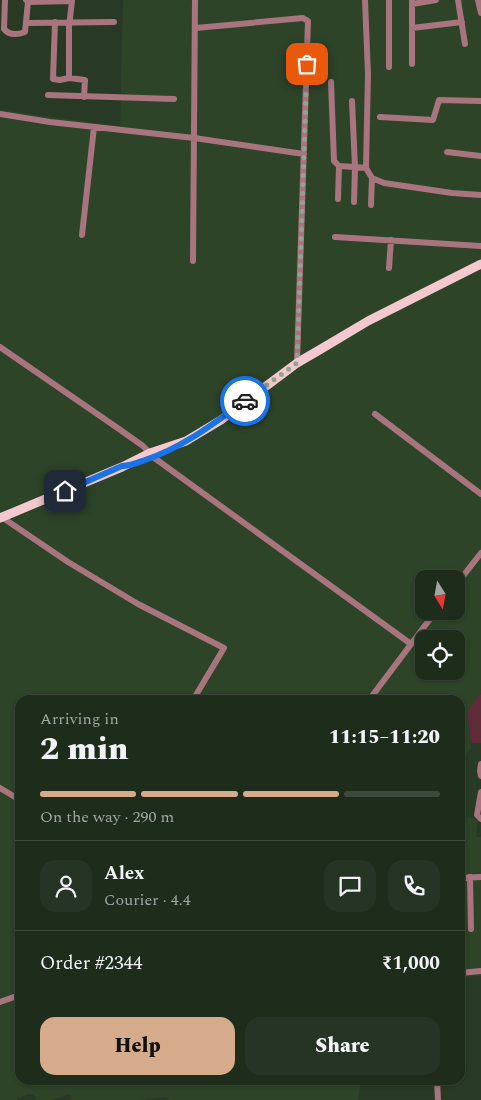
<!DOCTYPE html>
<meta charset="utf-8">
<style>
body{margin:0;font-family:Spectral,serif;background:#263425;color:#f1f3f6;height:100vh;display:flex;flex-direction:column;font-size:19px;white-space:nowrap}
*{box-sizing:border-box;margin:0}
p{font-size:16px;color:#a1a7a3}
.icon{flex:none;width:28px;height:28px;fill:none;stroke:currentColor;stroke-width:2;stroke-linecap:round;stroke-linejoin:round}
.map{position:relative;flex:1;overflow:hidden}
.panel{position:absolute;left:15px;top:695px;width:450px;height:390px;display:flex;flex-direction:column;background:#1e2c1c;border-radius:15px;box-shadow:0 1px 4px #0004,0 0 0 1px #3c483b}
.panel>*{flex:none}
.needle{width:32px;rotate:169deg}
.controls{position:absolute;left:415px;top:570px;display:grid;gap:10px}
.controls a{display:grid;place-items:center;width:50px;height:50px;border-radius:10px;background:#1e2c1c;box-shadow:0 1px 4px #0004,0 0 0 1px #3c483b;font-size:25px}
.pin{position:absolute;display:grid;place-items:center;width:42px;height:42px;color:#fff;margin:-21px;border-radius:10px;box-shadow:0 2px 8px #0006}
.courier{position:absolute;display:grid;place-items:center;width:50px;height:50px;margin:-25px;border:4px solid #1a73e8;border-radius:50%;background:#fff;color:#222;box-shadow:0 1px 6px #0007}
.overview em{font-style:normal;font-weight:800}
.overview div{display:flex;flex-direction:column-reverse}
.overview{display:flex;align-items:center;justify-content:space-between;height:85px;padding:0 25px}
h1{font-size:32px;font-weight:800;line-height:38px}
.bar{display:grid;grid-template-columns:repeat(4,1fr);gap:8px 5px;align-content:center;height:60px;padding:0 25px}
.bar i{height:6px;border-radius:4px;background:#3c483b}
.bar .on{background:#d6ab8b}
.bar p{grid-column:span 4}
.line{display:flex;align-items:center;gap:12px;padding:0 25px;border-top:1px solid #3c483b}
.line div{flex:1}
.round{display:grid;place-items:center;flex:none;width:52px;height:52px;border-radius:15px;background:#263425}
.primary-button{display:flex;gap:10px;margin-top:auto;padding:10px 25px}
.primary-button a{flex:1;height:58px;border-radius:15px;background:#d6ab8b;color:#111;font-size:20px;font-weight:800;line-height:58px;text-align:center}
.primary-button a+a{background:#263425;color:#f1f3f6}
.map>svg:first-child{display:block}
.built{fill:#2d4429;fill-rule:evenodd}
.green{fill:#602b38}
.lines{fill:none;stroke-linecap:round;stroke-linejoin:round}
.minor{stroke:#a8747e;stroke-width:6}
.major{stroke:#f4c8cf;stroke-width:9}
.done{stroke:#95a292;stroke-width:5;stroke-dasharray:0 9}
.route{stroke:#1a73e8;stroke-width:6}
</style>
<div class="map">
<svg width="481" height="1100" viewBox="0 0 481 1100">
<rect width="100%" height="100%" fill="#283a25"/>
<path class="built" d="M123,0H481V693L467,711L471,748L466,755L460,783V700H20V1080H361L358,1100H169L166,1097L139,1100H72L70,1094L50,1100H36L34,1095L29,1094L17,1098V1100H0V110L120,126ZM424,579H456V611H424ZM424,639H456V671H424Z
M460,815L478,820L476,837H481V976L460,977Z"/>
<path class="green" d="M481,693V743H471L467,711Z"/>
<g class="lines">
<path class="minor" d="M5,0L4,29C9,35 17,35 25,32L28,2L26,0
M365,0L368,74L366,168L372,178L384,183L452,193L481,195
M389,0V67
M458,0L465,44
M478,0L481,13
M28,2L72,1L69,27V78L60,80L53,79L55,22
M412,4L436,0
M26,23L114,22
M196,28L303,18L308,21L297,363
M412,28L462,22
M412,64V0
M69,78L85,80L84,97
M331,82L334,161L339,166L355,167L354,202
M48,95L174,99
M352,101L355,167L366,168
M0,114L50,122L194,138L304,154
M380,117L433,120L439,100L481,101
M447,152L481,156
M338,199L339,166
M371,205L372,178
M82,235L94,127
M335,237L481,246
M193,261L195,0
M389,268L391,240
M0,347L119,429L143,446L150,453
M375,414L481,494
M153,457L411,644
M0,516L68,562L138,604L224,648L193,700
M456,585L481,553
M369,700L436,611
M481,764L480,771L481,776
M0,788L20,800
M481,792L477,815L481,819
M470,877L471,929
M460,878L481,877
M460,973L481,971
M0,1002L20,995
M437,1080L438,1100"/>
<path class="major" d="M0,518L122,467L150,453L186,441L221,420L297,363L321,349L368,321L481,264"/>
</g>
<g class="lines">
<path class="done" d="M245,401L297,363L307,64"/>
<path class="route" d="M65,491L122,466C130,466 137,463 145,460C182,448 213,424 245,401"/>
</g>
</svg>
<div class="controls">
<a><svg class="needle" viewBox="-14 -14 28 28"><path d="M0-13l5 13h-10z" fill="#e53935"/><path d="M0 13l5-13h-10z" fill="#a1a7a3"/></svg></a>
<a><svg class="icon" aria-label="locate" viewBox="0 0 24 24"><circle cx="12" cy="12" r="6"/><path d="M12 2v4M12 18v4M2 12h4M18 12h4"/></svg></a>
</div>
<div class="pin" style="left:307px;top:64px;background:#ea580c"><svg class="icon" aria-label="bag" viewBox="0 0 24 24"><path d="M5 8h14l-1 12H6zM9 8a3 3 0 0 1 6 0"/></svg></div>
<div class="pin" style="left:65px;top:491px;background:#1f2937"><svg class="icon" aria-label="home" viewBox="0 0 24 24"><path d="M3 11l9-7 9 7M6 9v11h12V9"/></svg></div>
<div class="courier" style="left:245px;top:401px"><svg class="icon" aria-label="car" viewBox="0 0 24 24"><path d="M5 17H2v-5l4-1 3-4h7l3 4 3 1v5h-3M9 17h6M6 11h13"/><circle cx="7" cy="17" r="2"/><circle cx="17" cy="17" r="2"/></svg></div>
<section class="panel">
<div class="overview"><div><h1>2 min</h1><p>Arriving in</p></div><em>11:15–11:20</em></div>
<div class="bar"><i class="on"></i><i class="on"></i><i class="on"></i><i></i><p>On the way · 290 m</p></div>
<div class="line" style="height:90px"><a class="round"><svg class="icon" aria-label="person" viewBox="0 0 24 24"><circle cx="12" cy="8" r="4"/><path d="M4 21q1-7 8-7t8 7"/></svg></a><div><b>Alex</b><p>Courier · 4.4</p></div><a class="round"><svg class="icon" aria-label="chat" viewBox="0 0 24 24"><path d="M4 5h16v11H9l-5 4z"/></svg></a><a class="round"><svg class="icon" aria-label="phone" viewBox="0 0 24 24"><path d="M5 4h4l2 5-3 2q2 4 5 5l2-3 5 2v4C11 20 4 13 5 4z"/></svg></a></div>
<div class="line" style="height:65px"><div>Order #2344</div><b>₹1,000</b></div>
<div class="primary-button"><a>Help</a><a>Share</a></div>
</section>
</div>
